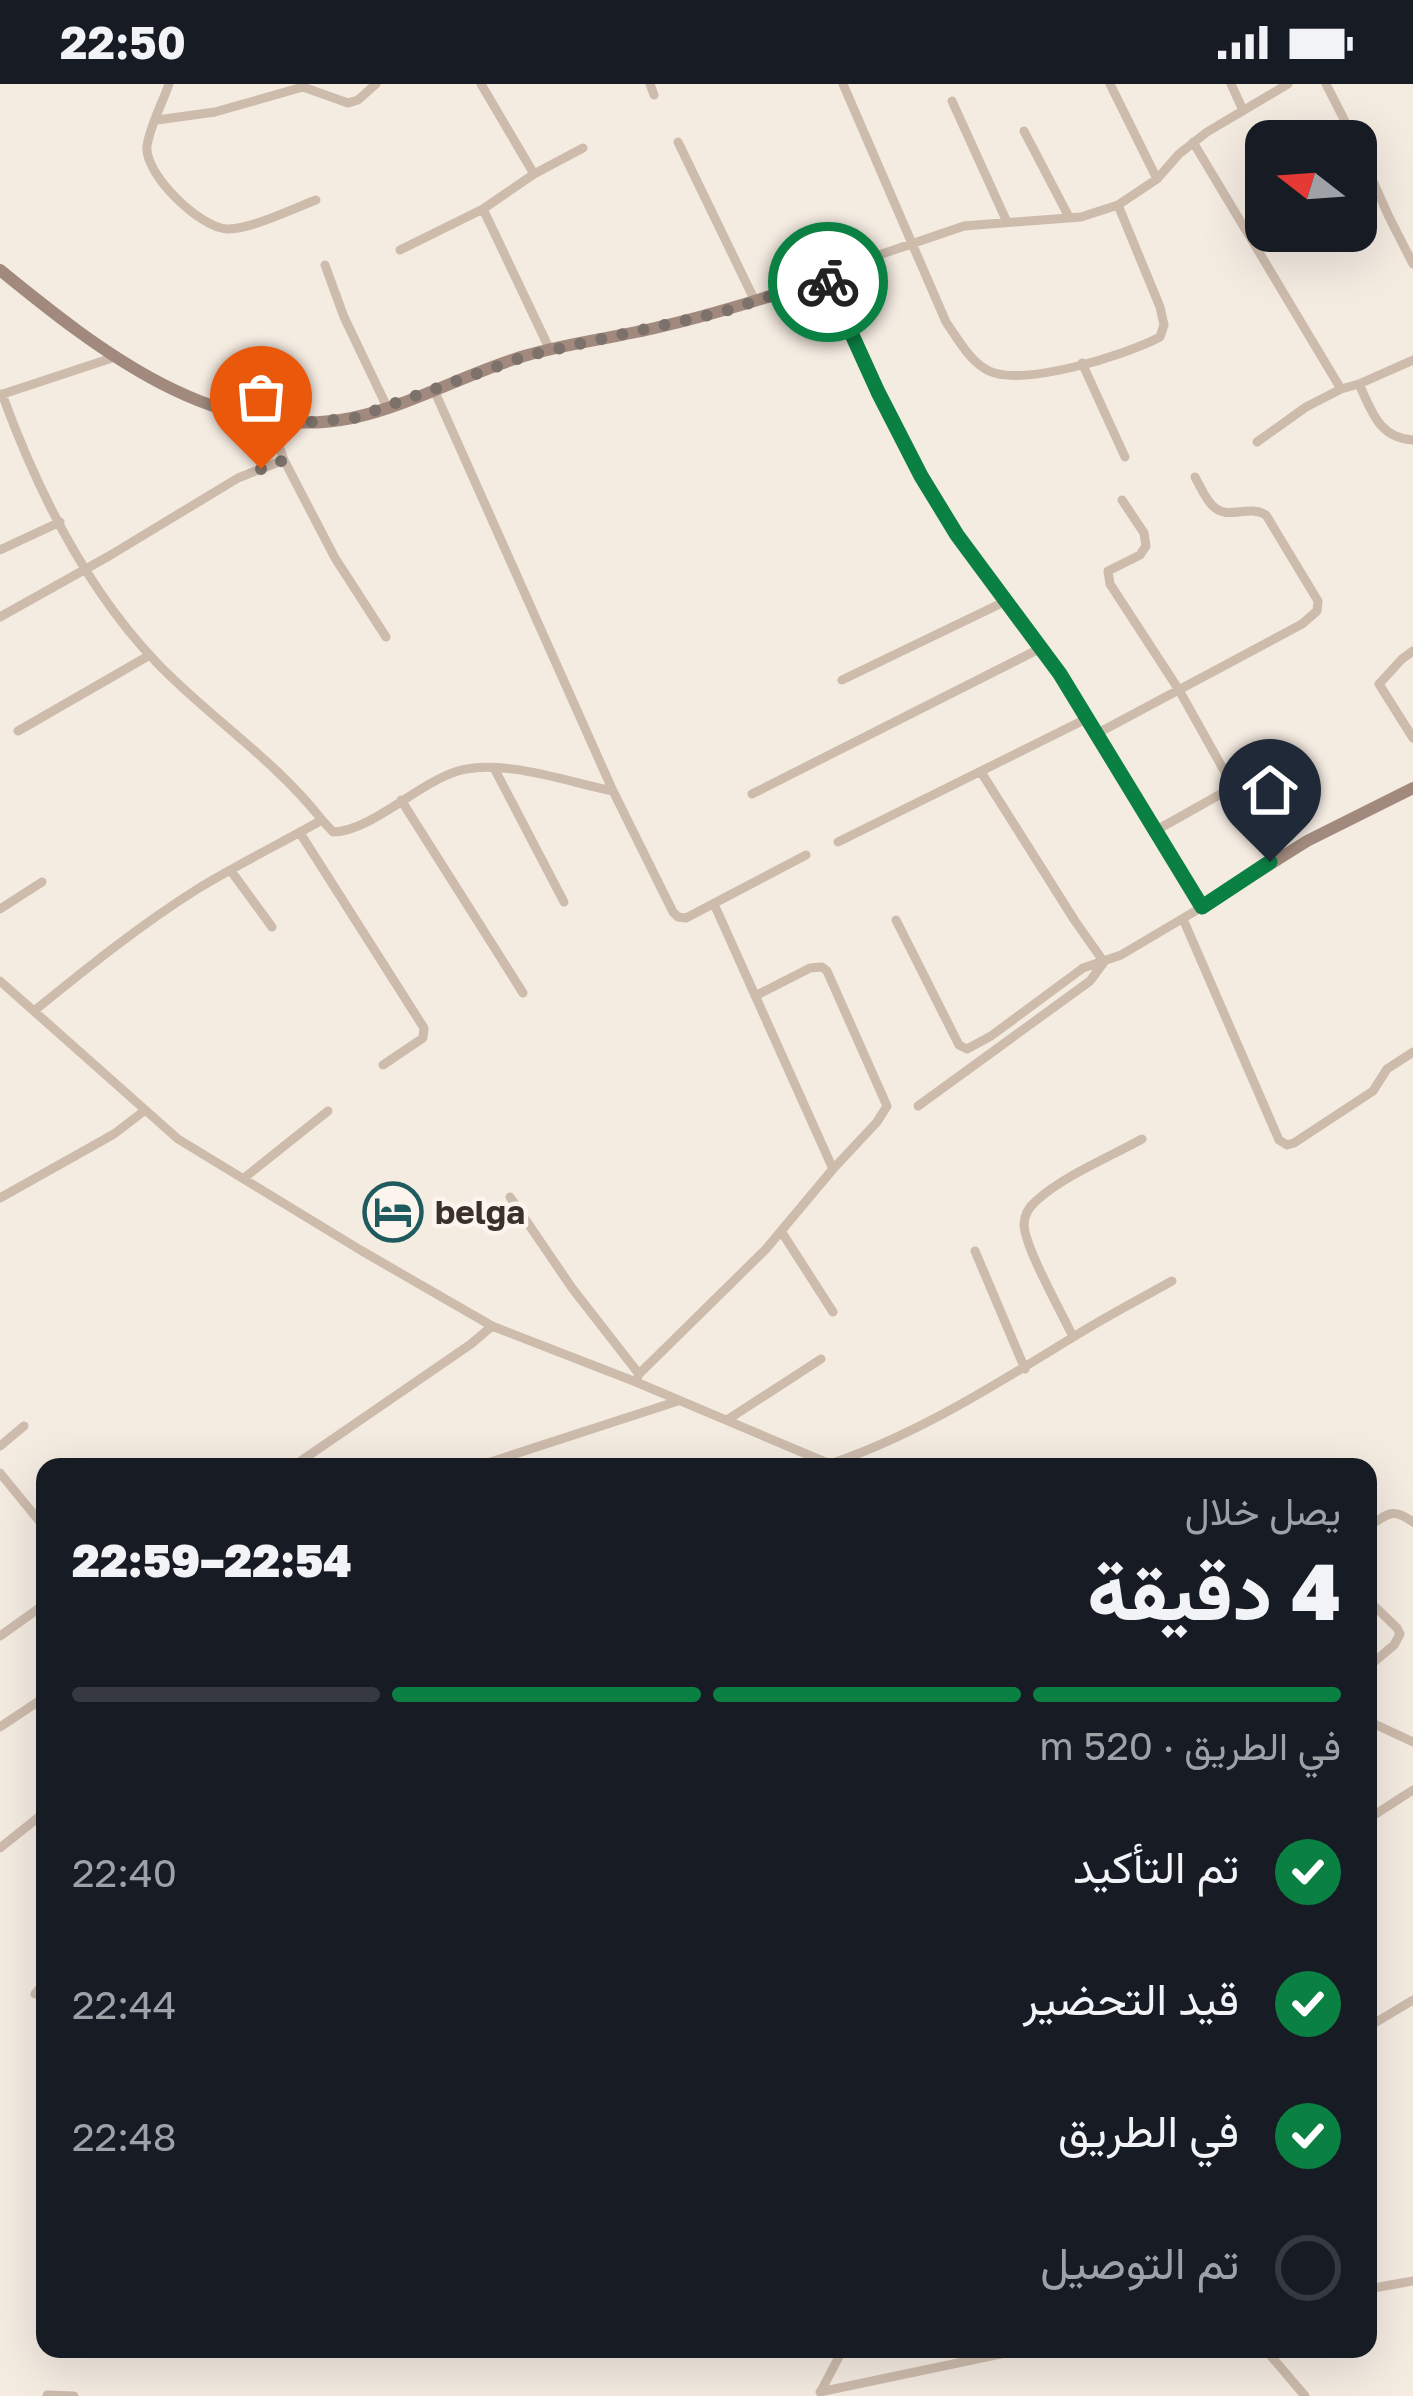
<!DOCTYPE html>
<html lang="ar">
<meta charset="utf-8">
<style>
body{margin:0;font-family:"Golos Text",Vazirmatn,sans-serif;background:#20242c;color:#f1f3f6;direction:rtl;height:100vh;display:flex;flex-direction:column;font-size:45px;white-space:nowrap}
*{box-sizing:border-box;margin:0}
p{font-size:39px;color:#9ea1a6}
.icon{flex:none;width:66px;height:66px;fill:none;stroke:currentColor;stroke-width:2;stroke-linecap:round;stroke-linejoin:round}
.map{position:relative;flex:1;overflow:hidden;direction:ltr}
.sheet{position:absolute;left:36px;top:1374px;width:1341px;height:900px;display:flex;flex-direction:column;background:#171b24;border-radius:24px;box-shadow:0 12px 48px #0002;direction:rtl}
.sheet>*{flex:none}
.needle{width:78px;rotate:287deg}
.buttons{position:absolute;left:1245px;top:36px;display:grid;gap:24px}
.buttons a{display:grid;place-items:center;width:132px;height:132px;border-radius:24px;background:#171b24;box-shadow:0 12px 48px #0002;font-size:60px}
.pin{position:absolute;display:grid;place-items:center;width:102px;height:102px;color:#fff;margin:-123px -51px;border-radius:50% 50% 50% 0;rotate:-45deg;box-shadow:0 0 12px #0007}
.pin .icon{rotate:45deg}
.courier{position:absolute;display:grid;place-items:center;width:120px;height:120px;margin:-60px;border:9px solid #0b8043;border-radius:50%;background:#fff;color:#222;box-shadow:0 3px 15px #0007}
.headline em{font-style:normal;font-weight:800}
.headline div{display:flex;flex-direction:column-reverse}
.headline{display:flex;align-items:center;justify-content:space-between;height:204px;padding:0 36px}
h1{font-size:78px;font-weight:800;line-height:90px}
.bar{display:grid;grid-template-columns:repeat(4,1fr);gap:18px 12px;align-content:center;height:144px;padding:0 36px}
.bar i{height:15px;border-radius:9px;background:#363941}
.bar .active{background:#0b8043}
.bar p{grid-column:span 4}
ol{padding:0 36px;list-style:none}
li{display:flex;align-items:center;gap:36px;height:132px}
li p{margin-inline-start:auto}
li .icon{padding:12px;border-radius:50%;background:#0b8043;color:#fff;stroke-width:4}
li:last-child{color:#9ea1a6}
li i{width:66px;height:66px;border:6px solid #363941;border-radius:50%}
.status{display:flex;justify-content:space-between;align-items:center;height:84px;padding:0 60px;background:#171b24;direction:ltr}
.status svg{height:33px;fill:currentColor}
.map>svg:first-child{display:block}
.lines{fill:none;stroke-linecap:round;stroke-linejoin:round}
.street{stroke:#cdbbac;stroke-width:9}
.secondary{stroke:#a18a7d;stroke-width:12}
.done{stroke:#7c716b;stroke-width:12;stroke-dasharray:0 21.6}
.route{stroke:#0b8043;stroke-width:15}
.labels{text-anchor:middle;stroke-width:9;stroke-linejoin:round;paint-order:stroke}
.poi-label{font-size:33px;font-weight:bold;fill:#3b302b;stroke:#fbf5ee;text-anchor:start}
</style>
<div class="status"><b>22:50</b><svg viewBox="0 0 49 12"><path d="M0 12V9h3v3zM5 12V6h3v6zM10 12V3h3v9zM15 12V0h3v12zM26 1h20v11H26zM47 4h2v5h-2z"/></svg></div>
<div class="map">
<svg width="1413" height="2312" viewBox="0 0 1413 2312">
<rect width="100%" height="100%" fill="#f4ebe1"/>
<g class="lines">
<path class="street" d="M169,0C162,20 150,42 147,62C144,90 200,144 227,145C252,145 292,125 316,116
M481,0L534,90
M650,0L654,11
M843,0L946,238C958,255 970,278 989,287C1024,303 1126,271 1160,253L1164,241L1160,223L1118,121
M1110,0L1157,95
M1231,0L1243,26
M1326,0L1355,57
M952,17L1007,138
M157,36L215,28L303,3L348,19L358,16L376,0
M1024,47L1069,133
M678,58L755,217
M1193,58L1341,305
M1356,59L1389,133L1413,180
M483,125L550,266
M400,166L483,125L534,90L583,64
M325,181L344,233L387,323
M826,194L876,172L964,142L1081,133L1118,121L1157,95L1179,70L1207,48L1288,0
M1082,279L1125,373
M1359,300C1372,328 1379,354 1413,356
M434,306L613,707L673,828L678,833L686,834L806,771
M2,310C37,406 86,505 157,579C210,634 274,675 322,736C281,759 239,780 199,804C140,841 87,884 34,927
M0,311L115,273
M270,337L284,376
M1257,358L1306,323L1341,305L1359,300L1413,276
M1122,416L1144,449L1146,462L1140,471L1108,487L1110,500L1179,606L1231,699L1226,707L1155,747
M0,466L60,438
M0,533L109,472L238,394L284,376L335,474L386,553
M1413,567L1402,575L1379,600L1413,654
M842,596L1006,517
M18,647L150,571
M1098,649L1302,540L1317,527L1318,517L1266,431C1247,419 1227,439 1211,420C1204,412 1200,402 1195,393
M494,684L564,818
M752,710L1041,564
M401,716L523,909
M322,736L333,748C372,747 418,699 458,687C502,674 568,698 613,707
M300,749L424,944L423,954L383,981
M838,758L1088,634
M231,787L272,843
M714,820L833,1085
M0,825L42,798
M1183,835L1279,1056L1287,1061L1294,1059L1373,1007L1387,985L1413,968
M896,836L959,961L967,965L991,952L1083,884L1121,871L1202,823
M0,897L178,1055L362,1167L492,1242L636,1298L837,1383
M918,1022L1090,897L1104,878L1075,837L981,688
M244,1094L328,1027
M510,1113L572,1204L639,1290
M0,1114L114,1050L144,1027
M781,1147L833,1228
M975,1167L1025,1285
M1073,1253C1062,1229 1025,1164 1024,1141C1024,1132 1029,1123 1036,1117C1065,1091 1108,1074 1142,1055
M636,1298L639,1290L766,1165L833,1085L877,1038L887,1022L827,887L822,883L810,884L755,912
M727,1336L821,1275
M0,1362L24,1342
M292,1383L471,1260L492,1242
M475,1383L678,1317
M821,1383C912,1354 995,1301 1075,1252C1107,1232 1140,1215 1172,1197
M0,1389L45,1444
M1368,1443C1388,1430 1392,1423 1413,1438
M1368,1516L1397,1544L1400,1550L1394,1561L1368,1583
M0,1552L45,1520
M1368,1637L1413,1658
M0,1643L45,1613
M1368,1735L1413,1706
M0,1764L45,1728
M35,1910L45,1898
M1368,1943L1413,1916
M1368,2205L1413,2197
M1265,2265L1305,2312
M821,2307L843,2265
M820,2308L1025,2265
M47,2311L74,2312"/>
<path class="secondary" d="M0,186C97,265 217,361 352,334C409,322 467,289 524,272C568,259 614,254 659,243C716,230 771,212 826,194L878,308L921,392L957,451L1060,590L1202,823L1307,757L1413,704"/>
</g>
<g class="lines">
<path class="done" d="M261,385L284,376L270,337L313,338L354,334L526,272L722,228L826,194L828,198"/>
<path class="route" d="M828,198L878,308L921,392L957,451L1060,590L1202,823L1270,778"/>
</g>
<defs>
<symbol id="hotel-ring" viewBox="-11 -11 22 22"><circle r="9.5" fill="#fbf5ee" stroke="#1f5a5e" stroke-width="1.5"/><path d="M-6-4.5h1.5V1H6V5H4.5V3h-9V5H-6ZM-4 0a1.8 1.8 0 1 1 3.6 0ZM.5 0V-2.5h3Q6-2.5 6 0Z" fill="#1f5a5e"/></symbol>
</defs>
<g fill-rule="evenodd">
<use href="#hotel-ring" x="360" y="1095" width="66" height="66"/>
</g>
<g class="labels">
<g class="poi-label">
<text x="435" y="1140">belga</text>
</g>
</g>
</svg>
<div class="buttons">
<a><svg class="needle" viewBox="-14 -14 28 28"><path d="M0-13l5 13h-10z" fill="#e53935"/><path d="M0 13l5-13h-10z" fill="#9ea1a6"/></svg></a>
</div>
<div class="pin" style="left:261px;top:385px;background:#ea580c"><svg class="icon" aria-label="bag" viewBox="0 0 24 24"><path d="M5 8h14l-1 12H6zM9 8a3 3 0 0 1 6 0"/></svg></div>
<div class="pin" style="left:1270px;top:778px;background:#1f2937"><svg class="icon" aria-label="home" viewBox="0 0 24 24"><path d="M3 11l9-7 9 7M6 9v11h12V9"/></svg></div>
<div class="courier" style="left:828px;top:198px"><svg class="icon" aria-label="bike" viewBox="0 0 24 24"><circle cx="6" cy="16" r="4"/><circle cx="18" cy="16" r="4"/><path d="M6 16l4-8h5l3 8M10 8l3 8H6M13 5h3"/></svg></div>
<section class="sheet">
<div class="headline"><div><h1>4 دقيقة</h1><p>يصل خلال</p></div><em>22:54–22:59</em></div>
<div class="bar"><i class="active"></i><i class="active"></i><i class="active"></i><i></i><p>في الطريق · 520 m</p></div>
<ol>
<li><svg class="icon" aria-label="check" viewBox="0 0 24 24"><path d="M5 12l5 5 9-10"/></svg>تم التأكيد<p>22:40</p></li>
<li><svg class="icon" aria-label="check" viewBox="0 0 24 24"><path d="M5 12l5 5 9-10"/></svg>قيد التحضير<p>22:44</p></li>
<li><svg class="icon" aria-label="check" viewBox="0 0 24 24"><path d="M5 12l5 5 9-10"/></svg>في الطريق<p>22:48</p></li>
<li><i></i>تم التوصيل</li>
</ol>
</section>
</div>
